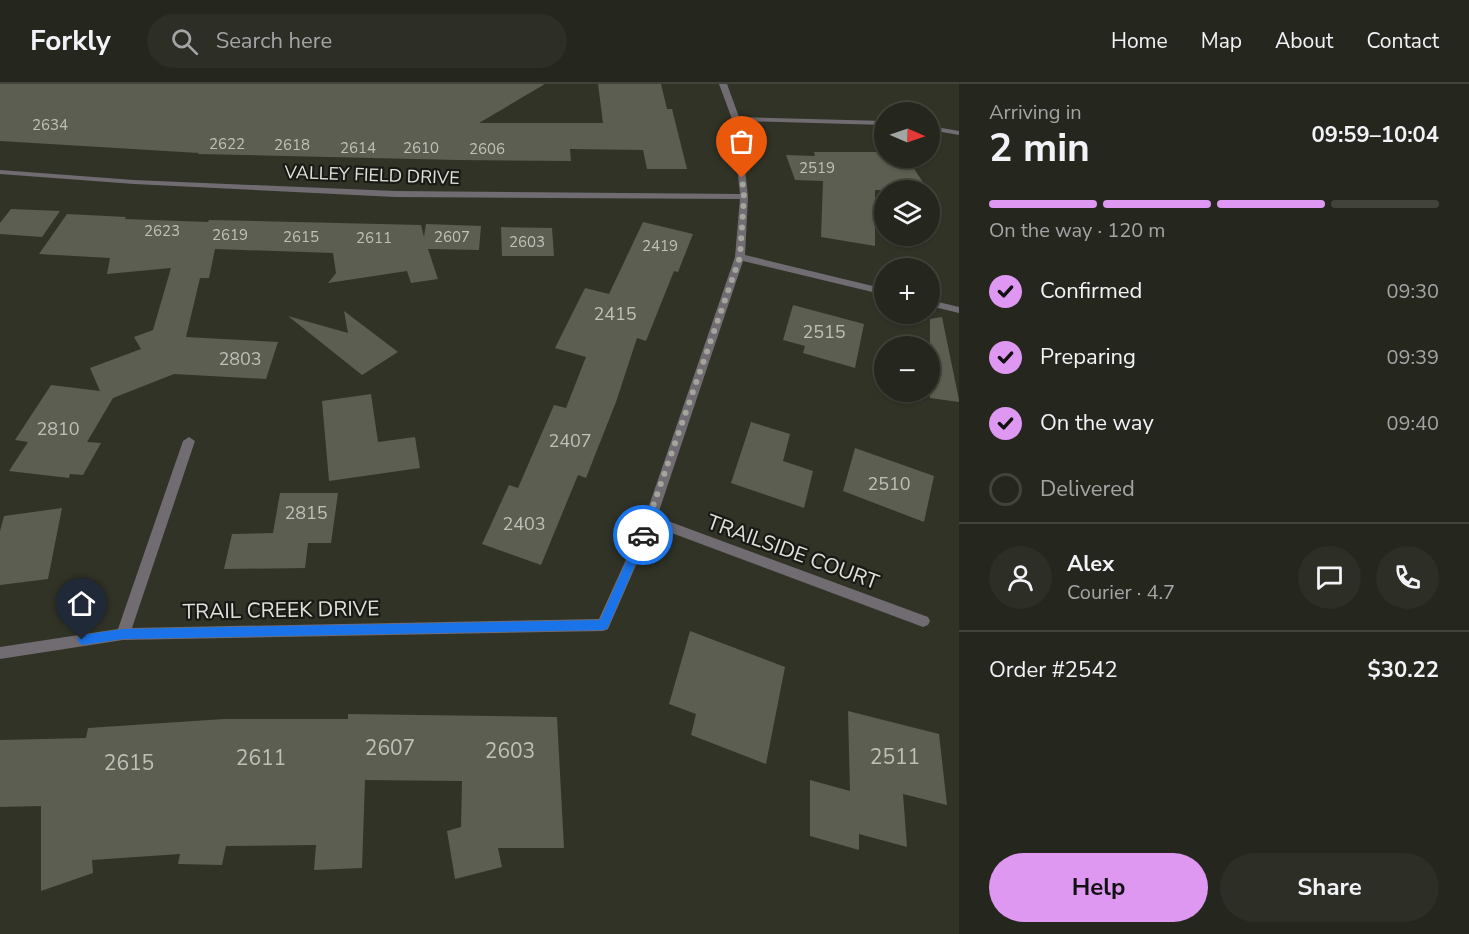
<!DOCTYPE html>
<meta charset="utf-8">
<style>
body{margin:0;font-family:"Nunito Sans",sans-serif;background:#2d2e26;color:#f1f3f6;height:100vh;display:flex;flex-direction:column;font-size:22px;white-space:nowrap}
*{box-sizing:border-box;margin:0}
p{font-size:20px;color:#a3a5a4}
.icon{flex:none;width:33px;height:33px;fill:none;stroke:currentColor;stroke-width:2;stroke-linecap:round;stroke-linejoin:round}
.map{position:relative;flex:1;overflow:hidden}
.side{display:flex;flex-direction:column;background:#25261d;width:510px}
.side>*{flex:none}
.needle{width:39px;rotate:92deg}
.fabs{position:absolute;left:874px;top:18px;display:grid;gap:12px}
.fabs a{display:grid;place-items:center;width:66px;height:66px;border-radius:50%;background:#25261d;box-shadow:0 2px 4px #0004,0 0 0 2px #42433b;font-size:30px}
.pin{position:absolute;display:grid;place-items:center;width:51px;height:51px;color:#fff;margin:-62px -26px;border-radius:50% 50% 50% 0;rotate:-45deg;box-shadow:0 0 6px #0007}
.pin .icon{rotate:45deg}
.courier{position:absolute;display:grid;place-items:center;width:60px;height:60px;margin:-30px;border:4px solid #1a73e8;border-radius:50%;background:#fff;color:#222;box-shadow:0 2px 8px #0007}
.overview em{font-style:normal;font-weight:700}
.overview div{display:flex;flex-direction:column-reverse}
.overview{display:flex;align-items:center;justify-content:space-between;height:102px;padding:0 30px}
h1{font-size:39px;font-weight:700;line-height:45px}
.bar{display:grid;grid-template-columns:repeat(4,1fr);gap:9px 6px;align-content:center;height:72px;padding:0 30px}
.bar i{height:8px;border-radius:4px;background:#42433b}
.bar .current{background:#de98f2}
.bar p{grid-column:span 4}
.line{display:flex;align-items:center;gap:15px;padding:0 30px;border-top:2px solid #42433b}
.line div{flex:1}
.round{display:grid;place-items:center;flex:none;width:63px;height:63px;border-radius:32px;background:#2d2e26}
ol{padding:0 30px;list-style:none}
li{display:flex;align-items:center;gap:18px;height:66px}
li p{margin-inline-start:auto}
li .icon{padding:6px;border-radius:50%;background:#de98f2;color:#111;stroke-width:4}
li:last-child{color:#a3a5a4}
li i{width:33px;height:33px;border:3px solid #42433b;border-radius:50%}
.button{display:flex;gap:12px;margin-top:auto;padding:12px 30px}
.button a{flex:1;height:69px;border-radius:36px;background:#de98f2;color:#111;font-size:24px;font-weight:700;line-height:69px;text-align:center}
.button a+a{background:#2d2e26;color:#f1f3f6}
header{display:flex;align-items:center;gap:36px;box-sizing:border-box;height:84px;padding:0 30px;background:#25261d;border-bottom:2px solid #42433b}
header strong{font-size:28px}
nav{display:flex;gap:33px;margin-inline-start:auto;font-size:21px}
.search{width:420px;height:54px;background:#2d2e26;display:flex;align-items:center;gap:15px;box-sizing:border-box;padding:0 21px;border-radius:33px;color:#a3a5a4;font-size:22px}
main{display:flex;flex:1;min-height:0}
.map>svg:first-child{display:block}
.building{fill:#5b5e50}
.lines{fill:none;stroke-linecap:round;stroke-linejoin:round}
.minor{fill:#716c72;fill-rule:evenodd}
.route{fill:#1a73e8}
.done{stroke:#a3a59b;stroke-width:6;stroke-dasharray:0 10.8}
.labels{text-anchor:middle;stroke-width:4.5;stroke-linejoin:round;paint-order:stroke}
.far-number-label{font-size:15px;fill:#bfc1b8}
.far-street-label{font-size:18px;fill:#e0e2da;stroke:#191a15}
.number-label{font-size:18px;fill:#bfc1b8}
.street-label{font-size:21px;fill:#e0e2da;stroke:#191a15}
.near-number-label{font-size:21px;fill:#bfc1b8}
</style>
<header>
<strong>Forkly</strong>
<div class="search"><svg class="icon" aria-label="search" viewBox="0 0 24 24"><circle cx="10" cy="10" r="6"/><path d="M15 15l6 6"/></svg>Search here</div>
<nav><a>Home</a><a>Map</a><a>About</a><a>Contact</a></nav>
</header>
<main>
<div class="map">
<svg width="959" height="850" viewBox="0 0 959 850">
<rect width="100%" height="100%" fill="#313327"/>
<path class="building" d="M0,0H545L479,39H603L598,0H661L667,25H672L687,85H647L643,66L570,65L571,77L458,76L198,70L199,69L0,57Z
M814,68H885V74H907L928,106H875V162L821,153L823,97L795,96L786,71L815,72Z
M11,125L60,127L42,153L0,150V139Z
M67,130L126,133L125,135L208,138L209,136L421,141L424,153L426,140L481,142L479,166L428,165L438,195L411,199L407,187L328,199L336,189L333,169L215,165L209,194H200L186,253L278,258L266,295L174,290L113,314L87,358L101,359L83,391L70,390L69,394L9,387L28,358L15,356L51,301L100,307L90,284L141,265L134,253L153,246L171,184L107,190L110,174L39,170Z
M643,138L693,150L678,188L674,187L646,257L637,254L616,318L586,394L578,391L541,481L482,460L509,401L518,404L554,321L566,324L586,273L555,264L585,204L609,210Z
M501,143L552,144L554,172H502Z
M793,221L864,240L855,284L803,269L805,262L783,256Z
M344,227L398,268L362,291L288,232L348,249Z
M942,233L959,316V318L930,314V235Z
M371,310L378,358L415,353L420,384L329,397L322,317Z
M751,338L790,350L783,377L813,387L804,424L731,399Z
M855,364L934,392L924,438L843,407Z
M280,409H338L331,459H308L305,484L224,485L232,450L273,449Z
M62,424L48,495L0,501V447L4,432Z
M690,547L785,583L766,680L691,651L696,630L669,620Z
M848,627L939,650L947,721L903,710L907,763L859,750V766L810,752V696L850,707Z
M348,630L557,633L564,764H498L502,783L455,795L447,747L461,743L462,697L365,696L362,784L314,786L316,761L226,762L222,781L178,780L180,770L92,776L93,789L41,807V722L0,723V656L86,654L88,644L224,635H348Z"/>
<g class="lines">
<path class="minor" d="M719,0H727L739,33L885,37V41L740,37L748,113L745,171L885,205V211L743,177L657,433L928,533L930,537L928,541L923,543L653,442L608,545L603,547L123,556L0,575V563L118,545L183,357L189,353L195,357L132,544L599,535L644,436L735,173L740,115L395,113L134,100L0,90V86L134,96L395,107L740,110L732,35Z
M930,42L959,47V51L930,46Z
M930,216L959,223V229L930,222Z"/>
</g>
<path class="route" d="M643,447L648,451L607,545L603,546L123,555L82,561L77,556L82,551L123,545L600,536L638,451Z"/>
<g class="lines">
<path class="done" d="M643,451L740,173L744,113L742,94"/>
</g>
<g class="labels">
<g class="far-number-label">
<text x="50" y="46">2634</text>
<text x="227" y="65">2622</text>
<text x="292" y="66">2618</text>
<text x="358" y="69">2614</text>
<text x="421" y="69">2610</text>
<text x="487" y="70">2606</text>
<text x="817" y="89">2519</text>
<text x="162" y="152">2623</text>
<text x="230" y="156">2619</text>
<text x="301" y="158">2615</text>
<text x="452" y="158">2607</text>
<text x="374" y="159">2611</text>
<text x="527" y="163">2603</text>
<text x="660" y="167">2419</text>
</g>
<g class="far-street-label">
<text transform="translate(372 91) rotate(2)" y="6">VALLEY FIELD DRIVE</text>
</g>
<g class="number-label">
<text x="615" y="236">2415</text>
<text x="824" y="254">2515</text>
<text x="240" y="281">2803</text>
<text x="58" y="351">2810</text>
<text x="570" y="363">2407</text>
<text x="889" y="406">2510</text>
<text x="306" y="435">2815</text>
<text x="524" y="446">2403</text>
</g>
<g class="street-label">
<text transform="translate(793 468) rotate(20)" y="7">TRAILSIDE COURT</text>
<text transform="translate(281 526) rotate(-1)" y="7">TRAIL CREEK DRIVE</text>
</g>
<g class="near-number-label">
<text x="390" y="671">2607</text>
<text x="510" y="674">2603</text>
<text x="895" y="680">2511</text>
<text x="261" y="681">2611</text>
<text x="129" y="686">2615</text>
</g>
</g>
</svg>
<div class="fabs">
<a><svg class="needle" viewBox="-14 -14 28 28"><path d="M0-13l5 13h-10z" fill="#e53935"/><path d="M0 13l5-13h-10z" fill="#a3a5a4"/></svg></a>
<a><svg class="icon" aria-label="layers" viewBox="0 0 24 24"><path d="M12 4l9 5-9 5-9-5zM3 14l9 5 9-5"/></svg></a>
<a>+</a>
<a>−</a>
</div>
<div class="pin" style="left:742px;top:94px;background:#ea580c"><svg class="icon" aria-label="bag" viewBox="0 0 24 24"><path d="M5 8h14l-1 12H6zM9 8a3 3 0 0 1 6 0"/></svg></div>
<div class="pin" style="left:82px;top:556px;background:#1f2937"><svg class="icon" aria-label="home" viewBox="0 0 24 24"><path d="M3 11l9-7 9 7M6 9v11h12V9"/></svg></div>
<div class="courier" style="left:643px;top:451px"><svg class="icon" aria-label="car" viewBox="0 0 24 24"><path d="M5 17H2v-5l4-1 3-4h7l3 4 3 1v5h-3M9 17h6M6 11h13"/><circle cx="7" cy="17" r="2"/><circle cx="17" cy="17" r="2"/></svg></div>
</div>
<section class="side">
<div class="overview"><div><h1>2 min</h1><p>Arriving in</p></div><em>09:59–10:04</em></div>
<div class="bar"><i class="current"></i><i class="current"></i><i class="current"></i><i></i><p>On the way · 120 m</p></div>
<ol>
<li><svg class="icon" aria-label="check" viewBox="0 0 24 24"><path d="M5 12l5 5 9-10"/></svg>Confirmed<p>09:30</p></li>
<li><svg class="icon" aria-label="check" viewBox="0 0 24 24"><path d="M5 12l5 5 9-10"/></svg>Preparing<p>09:39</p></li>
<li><svg class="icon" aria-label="check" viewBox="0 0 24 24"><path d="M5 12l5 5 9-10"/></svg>On the way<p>09:40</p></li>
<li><i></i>Delivered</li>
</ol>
<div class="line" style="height:108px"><a class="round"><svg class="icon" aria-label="person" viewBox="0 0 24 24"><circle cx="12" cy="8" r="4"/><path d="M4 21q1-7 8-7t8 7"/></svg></a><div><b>Alex</b><p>Courier · 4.7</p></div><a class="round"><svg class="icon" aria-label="chat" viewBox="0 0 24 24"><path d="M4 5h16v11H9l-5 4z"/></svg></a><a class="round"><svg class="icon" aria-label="phone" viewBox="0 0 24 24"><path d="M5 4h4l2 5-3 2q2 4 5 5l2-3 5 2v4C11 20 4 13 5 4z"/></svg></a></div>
<div class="line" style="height:78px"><div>Order #2542</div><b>$30.22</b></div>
<div class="button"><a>Help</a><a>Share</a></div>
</section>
</main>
